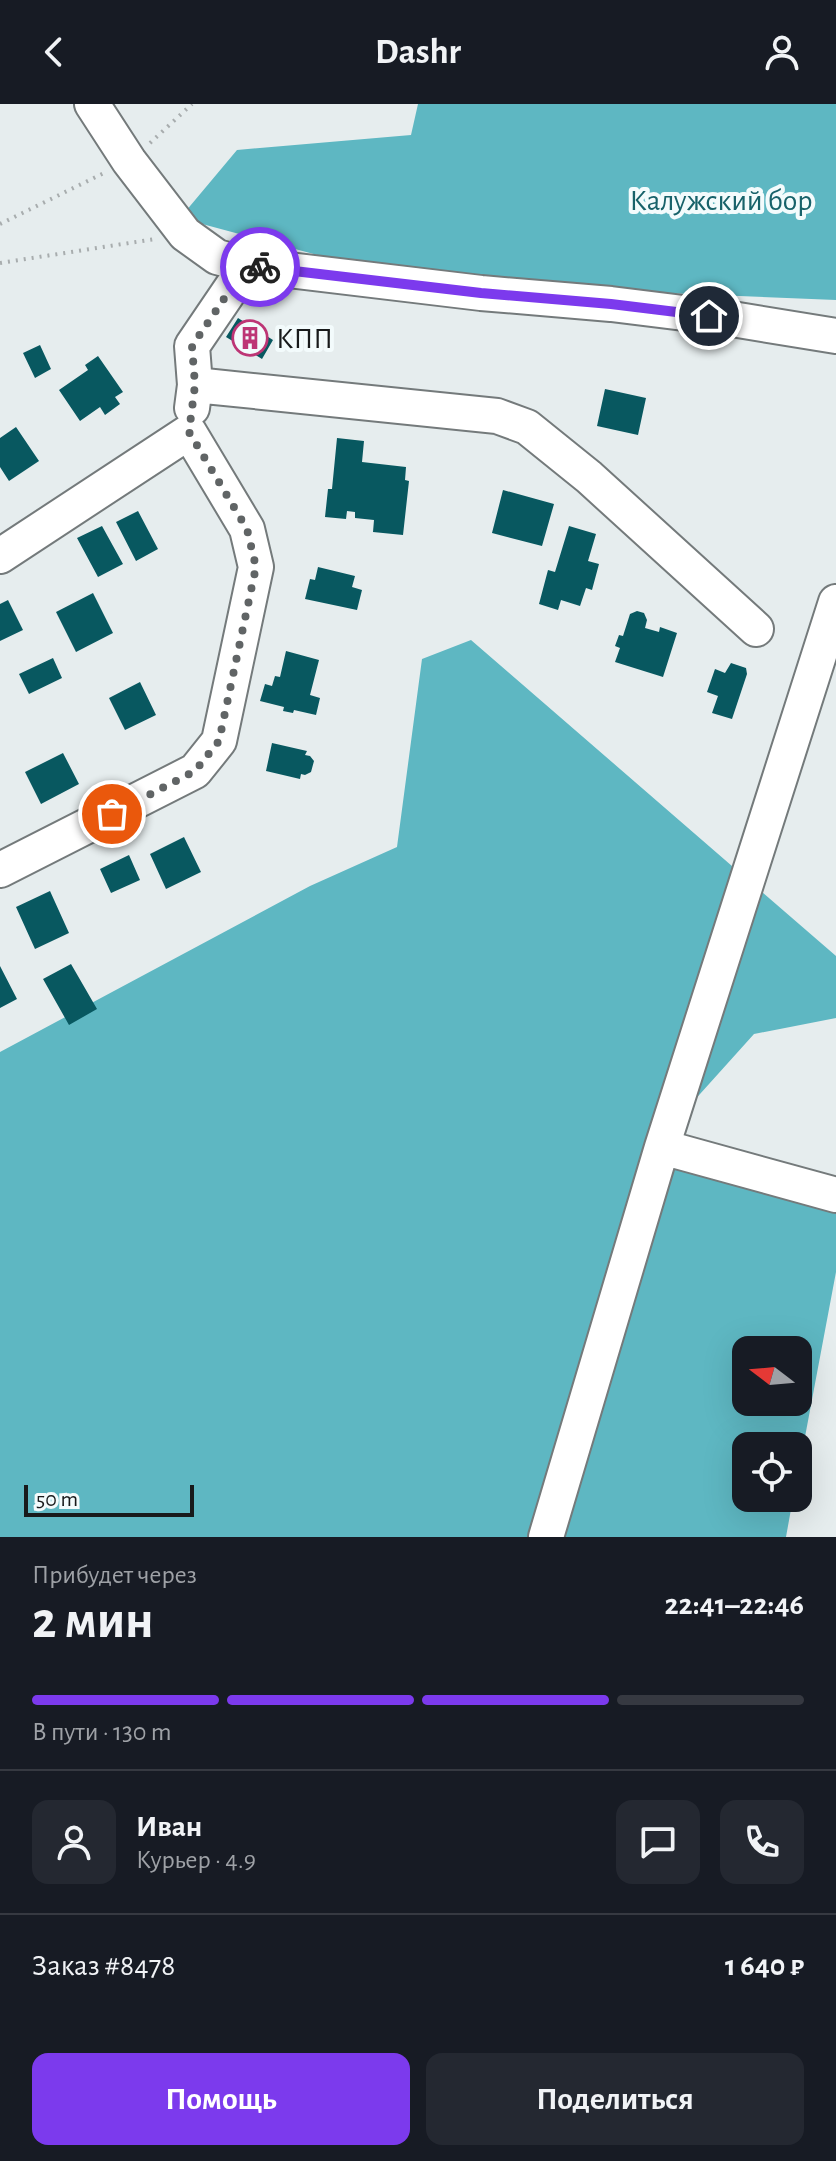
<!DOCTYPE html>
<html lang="ru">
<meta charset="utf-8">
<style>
body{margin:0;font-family:"Alegreya Sans",sans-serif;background:#242831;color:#f1f3f6;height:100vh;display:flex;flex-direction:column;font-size:30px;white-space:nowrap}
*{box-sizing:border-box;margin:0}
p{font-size:26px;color:#9ea1a6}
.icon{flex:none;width:44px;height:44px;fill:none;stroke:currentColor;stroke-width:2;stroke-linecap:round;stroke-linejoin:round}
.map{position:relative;height:1433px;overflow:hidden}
.side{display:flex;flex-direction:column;background:#171b24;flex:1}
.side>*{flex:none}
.needle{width:52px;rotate:286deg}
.tools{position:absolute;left:732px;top:1232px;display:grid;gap:16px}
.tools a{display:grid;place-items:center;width:80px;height:80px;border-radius:16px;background:#171b24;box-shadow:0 8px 32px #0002;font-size:40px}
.scale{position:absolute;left:24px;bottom:20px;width:170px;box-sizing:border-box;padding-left:8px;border:4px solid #181a1b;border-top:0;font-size:22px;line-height:28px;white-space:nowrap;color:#181a1b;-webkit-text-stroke:6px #f3fbfc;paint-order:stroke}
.pin{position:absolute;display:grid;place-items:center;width:68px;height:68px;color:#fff;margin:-34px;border:4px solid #fff;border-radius:50%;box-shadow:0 2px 8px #0007}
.courier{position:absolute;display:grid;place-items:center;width:80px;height:80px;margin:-40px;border:6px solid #7c3aed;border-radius:50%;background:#fff;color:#222;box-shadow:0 2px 10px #0007}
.summary em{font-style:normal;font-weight:600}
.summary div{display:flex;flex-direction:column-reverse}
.summary{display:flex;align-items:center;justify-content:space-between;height:136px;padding:0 32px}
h1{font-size:52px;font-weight:600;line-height:60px}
.bar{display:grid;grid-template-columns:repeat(4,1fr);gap:12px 8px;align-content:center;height:96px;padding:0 32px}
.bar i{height:10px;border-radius:6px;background:#363941}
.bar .active{background:#7c3aed}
.bar p{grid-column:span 4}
.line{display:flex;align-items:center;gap:20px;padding:0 32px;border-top:2px solid #363941}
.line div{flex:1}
.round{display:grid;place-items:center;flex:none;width:84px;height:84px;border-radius:16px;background:#242831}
.button{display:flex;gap:16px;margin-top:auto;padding:16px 32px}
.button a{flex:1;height:92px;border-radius:16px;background:#7c3aed;color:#fff;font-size:32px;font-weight:600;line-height:92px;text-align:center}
.button a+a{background:#242831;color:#f1f3f6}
header{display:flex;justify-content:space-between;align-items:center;height:104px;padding:0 32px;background:#171b24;font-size:36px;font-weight:600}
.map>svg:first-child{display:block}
.forest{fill:#5eb7c2;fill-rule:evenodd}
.building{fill:#085860}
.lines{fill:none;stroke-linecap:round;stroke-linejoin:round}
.minor-casing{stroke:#747a7b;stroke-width:38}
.path{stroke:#a8adae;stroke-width:4;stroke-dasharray:2 6;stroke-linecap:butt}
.minor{stroke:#fff;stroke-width:34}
.done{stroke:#606465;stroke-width:8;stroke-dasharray:0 14.4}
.route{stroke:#7c3aed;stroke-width:10}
.labels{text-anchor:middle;stroke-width:8;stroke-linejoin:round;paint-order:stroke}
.park-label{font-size:30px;fill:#18626a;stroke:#f3fbfc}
.poi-label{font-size:30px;fill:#181a1b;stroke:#f3fbfc;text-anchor:start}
</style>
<header><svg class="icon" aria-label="back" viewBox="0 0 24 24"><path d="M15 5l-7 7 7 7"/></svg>Dashr<svg class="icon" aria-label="person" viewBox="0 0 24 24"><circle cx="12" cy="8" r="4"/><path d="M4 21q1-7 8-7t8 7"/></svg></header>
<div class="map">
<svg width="836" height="1433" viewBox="0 0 836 1433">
<rect width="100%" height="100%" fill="#e6edee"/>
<path class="forest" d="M418,0H836V196L517,183L336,156L180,114L237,46L411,31Z
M471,536L836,852V914L754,930L646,1050L836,1088V1168L798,1370V1342H746V1394H793L786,1433H0V948L310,782L397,743L422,555ZM746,1246H798V1298H746Z"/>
<path class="building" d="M238,214L273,236L262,255L226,233Z
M40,241L51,265L35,274L23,249Z
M98,252L123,288L115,293L120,300L105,311L100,303L80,317L59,286L88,266L85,261Z
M605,285L646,294L638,331L597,322Z
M16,323L39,357L9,377L0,363V334Z
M337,334L364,337L362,358L406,363L405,376L409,377L403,431L373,428L374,416L355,414V408L347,407L346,415L325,413L328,385H332Z
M503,386L554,400L542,442L492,429Z
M138,407L158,445L136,457L116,418Z
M102,422L123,460L98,473L77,434Z
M569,422L596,430L588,457L599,460L592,486L586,484L580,502L561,496L558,506L539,500L548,466L555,468Z
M318,463L355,472L352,483L362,486L357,506L305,495L310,475L315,476Z
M93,489L113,529L76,548L56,508Z
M8,496L23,526L0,537V500Z
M637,507L644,509L647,516L645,524L659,528L660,523L677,529L663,573L615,558L620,544L615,542L619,531L623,532L630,510Z
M286,547L319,556L310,591L320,594L316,611L294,606L293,609L283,607L284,603L260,597L265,580L272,582L275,572L280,573Z
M53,554L62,574L29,590L19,570Z
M731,559L746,564L747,570L732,615L712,609L718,592L707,588L715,565L725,569Z
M140,578L156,611L125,626L109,594Z
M272,639L307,647L305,651L310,652L314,657L311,668L305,671L301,670L300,675L266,667Z
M63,649L79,680L41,700L25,668Z
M184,733L201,768L166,785L150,750Z
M129,751L140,776L111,789L100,765Z
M50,787L69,829L35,845L16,803Z
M71,860L97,905L69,921L43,875Z
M0,862L17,895L0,904Z"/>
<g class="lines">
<defs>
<path id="minor" d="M92,0L129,57L185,130L217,153L247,161L481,189L611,200L732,215L836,232
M195,281L497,312L527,323L589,373L756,525
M192,304L195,281L192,242L247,161
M0,452L189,328
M0,766L195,667L219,637L256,463L247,425L189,328
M662,1043L836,1091
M546,1433L662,1043L836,498"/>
</defs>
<use href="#minor" class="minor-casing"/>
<path class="path" d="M150,39L192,0
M0,120L106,68
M0,159L155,135"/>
<use href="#minor" class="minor"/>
</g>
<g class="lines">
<path class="done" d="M112,710L195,667L219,637L256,463L247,425L189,328L195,281L192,242L247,161L260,163"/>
<path class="route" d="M260,163L481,189L611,200L709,212"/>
</g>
<defs>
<symbol id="building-ring" viewBox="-11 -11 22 22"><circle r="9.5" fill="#f3fbfc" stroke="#bd3575" stroke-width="1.5"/><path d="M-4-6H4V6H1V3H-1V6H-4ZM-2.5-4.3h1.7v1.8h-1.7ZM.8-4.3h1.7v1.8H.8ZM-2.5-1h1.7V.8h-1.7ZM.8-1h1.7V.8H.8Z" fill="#bd3575"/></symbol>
</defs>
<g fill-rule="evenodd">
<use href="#building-ring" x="230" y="214" width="40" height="40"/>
</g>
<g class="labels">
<g class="park-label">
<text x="721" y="106">Калужский бор</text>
</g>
<g class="poi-label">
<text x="276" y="244">КПП</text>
</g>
</g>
</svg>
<div class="tools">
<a><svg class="needle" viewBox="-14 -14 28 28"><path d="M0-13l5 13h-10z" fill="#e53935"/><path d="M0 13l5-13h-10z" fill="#9ea1a6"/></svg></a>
<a><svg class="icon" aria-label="locate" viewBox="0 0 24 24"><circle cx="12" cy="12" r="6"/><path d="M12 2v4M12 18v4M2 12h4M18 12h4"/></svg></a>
</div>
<div class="scale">50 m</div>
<div class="pin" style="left:112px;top:710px;background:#ea580c"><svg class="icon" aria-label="bag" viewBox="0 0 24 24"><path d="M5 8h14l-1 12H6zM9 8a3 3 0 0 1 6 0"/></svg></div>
<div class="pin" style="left:709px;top:212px;background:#1f2937"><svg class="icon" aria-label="home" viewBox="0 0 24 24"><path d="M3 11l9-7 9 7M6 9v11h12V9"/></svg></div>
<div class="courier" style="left:260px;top:163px"><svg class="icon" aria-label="bike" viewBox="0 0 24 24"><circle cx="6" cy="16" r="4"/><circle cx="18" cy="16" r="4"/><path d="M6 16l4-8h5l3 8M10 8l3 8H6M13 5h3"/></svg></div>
</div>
<section class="side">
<div class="summary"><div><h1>2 мин</h1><p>Прибудет через</p></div><em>22:41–22:46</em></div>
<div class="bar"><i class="active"></i><i class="active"></i><i class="active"></i><i></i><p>В пути · 130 m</p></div>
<div class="line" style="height:144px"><a class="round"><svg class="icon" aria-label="person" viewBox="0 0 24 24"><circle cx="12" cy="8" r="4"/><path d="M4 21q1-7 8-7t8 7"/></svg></a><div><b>Иван</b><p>Курьер · 4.9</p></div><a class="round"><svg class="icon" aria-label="chat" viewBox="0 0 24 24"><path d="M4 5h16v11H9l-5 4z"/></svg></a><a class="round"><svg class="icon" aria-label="phone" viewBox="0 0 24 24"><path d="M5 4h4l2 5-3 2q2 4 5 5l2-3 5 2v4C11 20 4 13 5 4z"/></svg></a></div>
<div class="line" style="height:104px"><div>Заказ #8478</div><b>1 640 ₽</b></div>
<div class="button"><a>Помощь</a><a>Поделиться</a></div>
</section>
